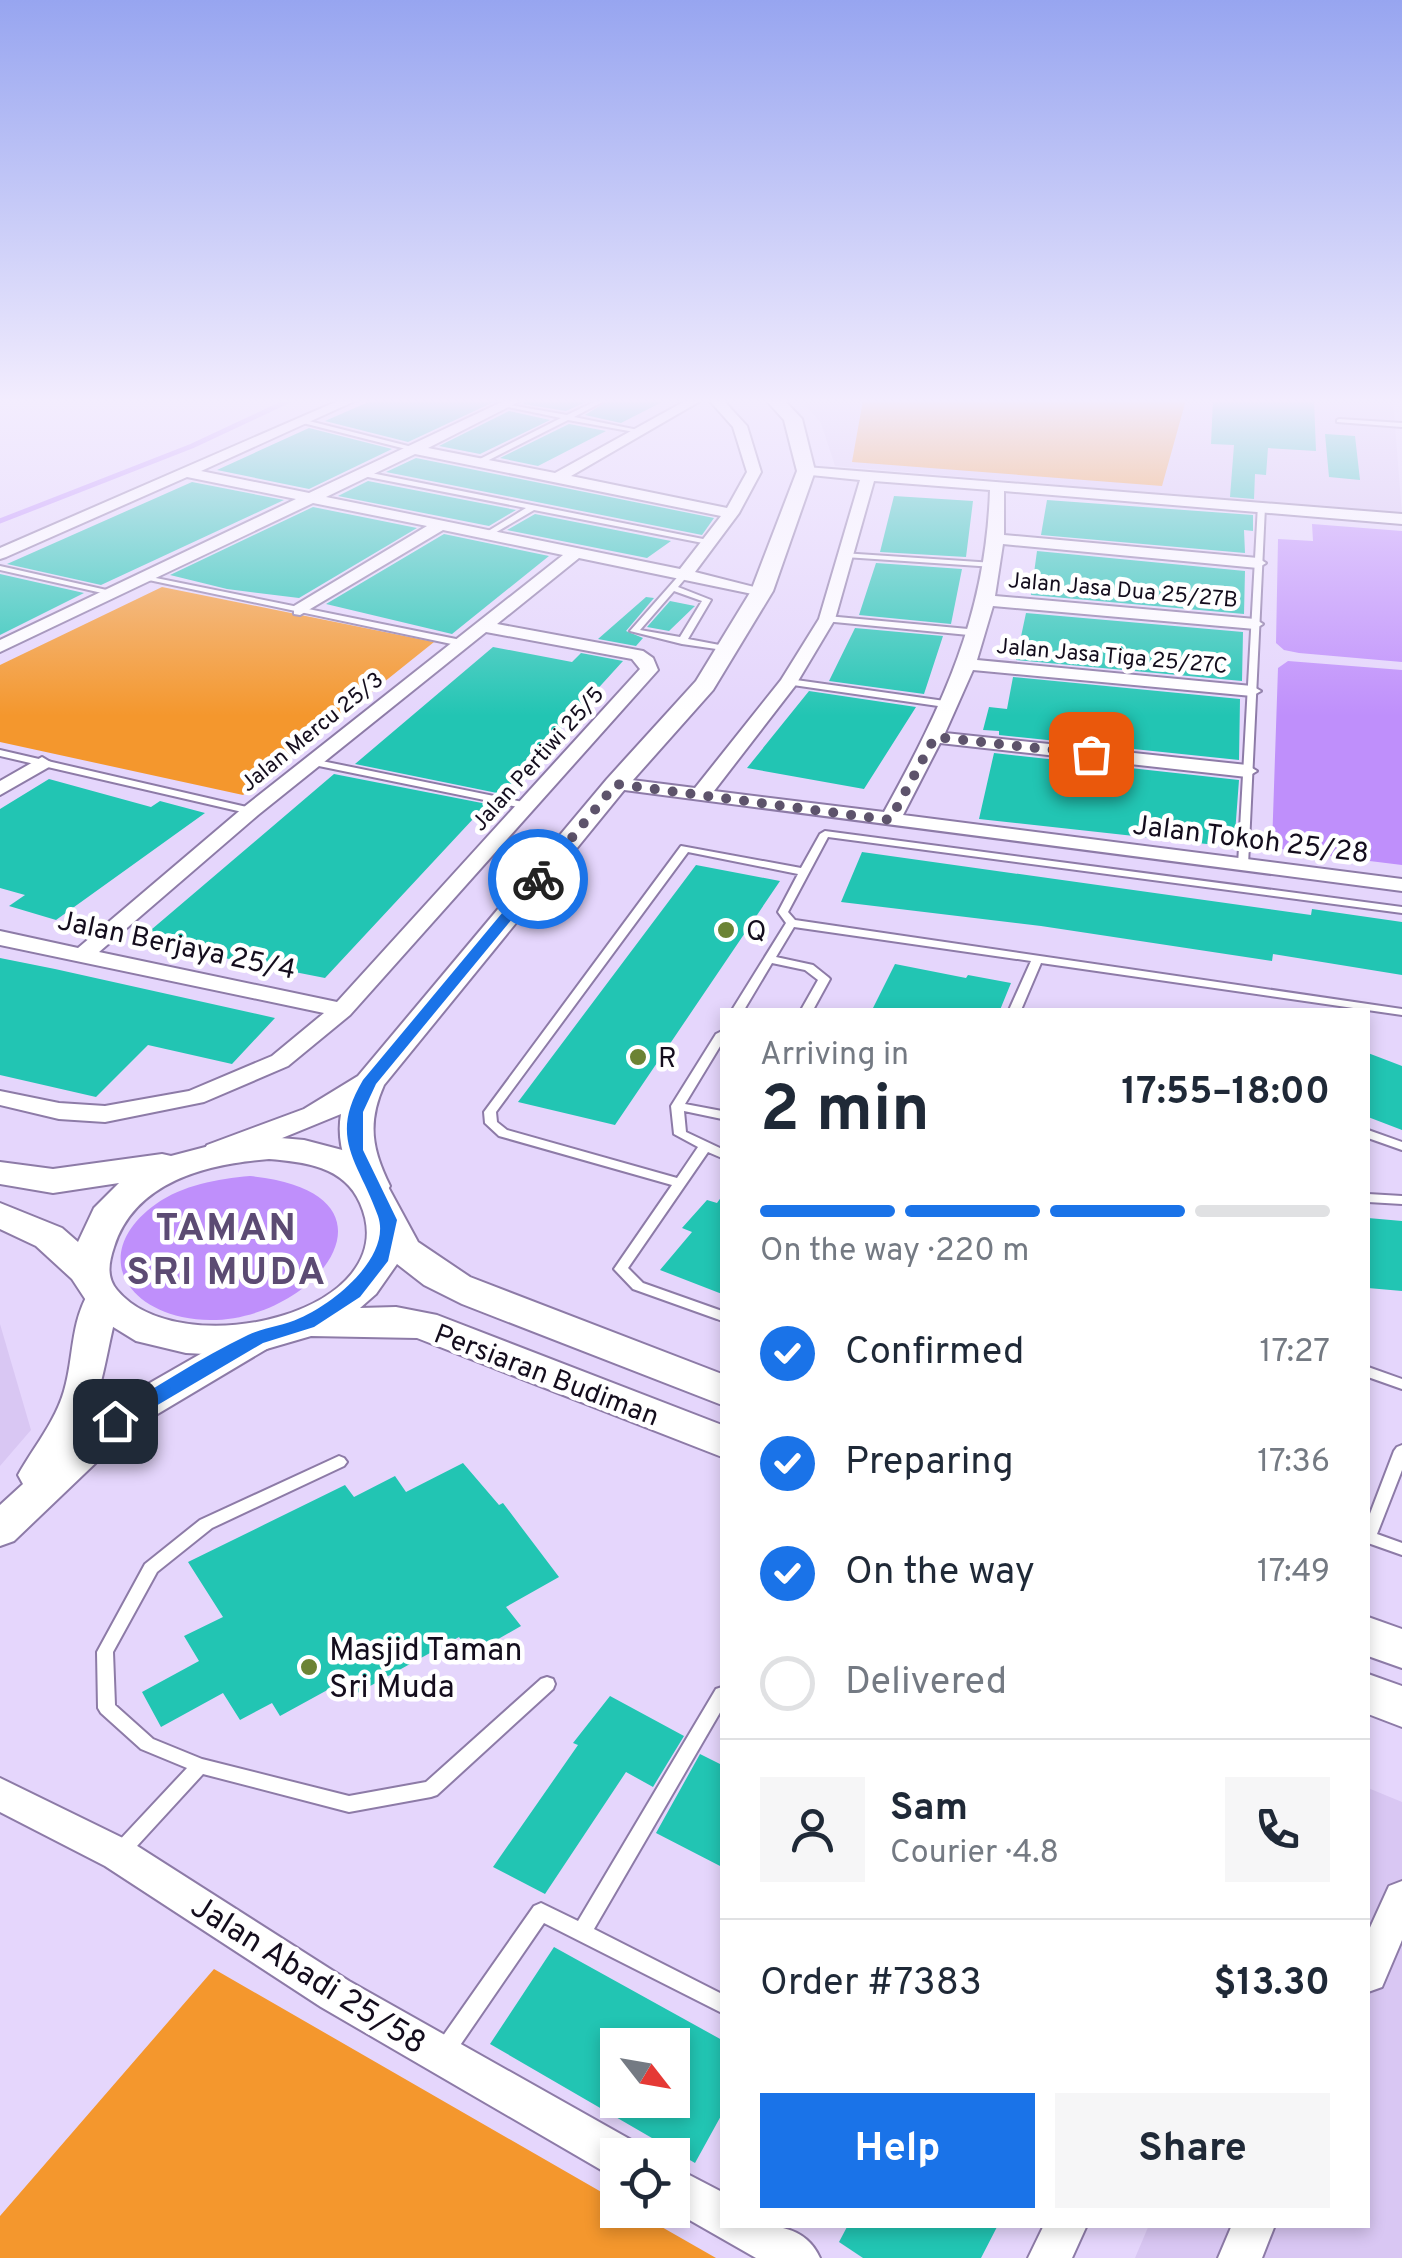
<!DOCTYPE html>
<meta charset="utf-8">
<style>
body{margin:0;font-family:Overpass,sans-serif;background:#f6f6f7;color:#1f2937;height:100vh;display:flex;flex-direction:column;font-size:38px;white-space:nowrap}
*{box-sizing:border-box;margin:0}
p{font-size:32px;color:#747a83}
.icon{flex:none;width:55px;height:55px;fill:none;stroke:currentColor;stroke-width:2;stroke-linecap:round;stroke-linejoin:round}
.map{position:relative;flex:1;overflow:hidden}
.drawer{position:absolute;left:720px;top:1008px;width:650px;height:1220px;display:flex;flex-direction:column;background:#fff;border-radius:0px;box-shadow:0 5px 15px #0003}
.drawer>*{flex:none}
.needle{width:65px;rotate:121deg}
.controls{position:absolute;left:600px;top:2028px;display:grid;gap:20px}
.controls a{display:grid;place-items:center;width:90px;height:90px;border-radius:0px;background:#fff;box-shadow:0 5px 15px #0003;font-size:50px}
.pin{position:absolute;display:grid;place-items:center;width:85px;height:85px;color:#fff;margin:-42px;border-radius:20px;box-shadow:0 5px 15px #0006}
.courier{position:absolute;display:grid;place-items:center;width:100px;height:100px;margin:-50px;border:8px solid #1a73e8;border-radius:50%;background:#fff;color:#222;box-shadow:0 2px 12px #0007}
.summary em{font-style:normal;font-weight:700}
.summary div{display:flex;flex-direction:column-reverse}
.summary{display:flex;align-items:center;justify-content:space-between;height:170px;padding:0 40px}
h1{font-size:65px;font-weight:700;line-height:75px}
.bar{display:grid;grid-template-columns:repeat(4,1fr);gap:15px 10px;align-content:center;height:120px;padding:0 40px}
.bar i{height:12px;border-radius:8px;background:#e0e1e3}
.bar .on{background:#1a73e8}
.bar p{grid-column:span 4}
.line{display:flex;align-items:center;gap:25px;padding:0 40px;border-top:2px solid #e0e1e3}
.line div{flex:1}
.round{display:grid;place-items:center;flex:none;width:105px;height:105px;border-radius:0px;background:#f6f6f7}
ol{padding:0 40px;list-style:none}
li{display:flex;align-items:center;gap:30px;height:110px}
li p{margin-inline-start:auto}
li .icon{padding:10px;border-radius:50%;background:#1a73e8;color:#fff;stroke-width:4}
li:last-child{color:#747a83}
li i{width:55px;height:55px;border:5px solid #e0e1e3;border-radius:50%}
.primary-button{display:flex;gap:20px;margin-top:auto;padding:20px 40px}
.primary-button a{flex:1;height:115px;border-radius:0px;background:#1a73e8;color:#fff;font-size:40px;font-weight:700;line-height:115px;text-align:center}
.primary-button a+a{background:#f6f6f7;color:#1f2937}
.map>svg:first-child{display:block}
.built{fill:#d9c7f3}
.green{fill:#f4972d}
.water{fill:#bf8ffb}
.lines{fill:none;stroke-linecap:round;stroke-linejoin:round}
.stream{stroke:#bf8ffb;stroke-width:5}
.building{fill:#22c5b3;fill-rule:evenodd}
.service-casing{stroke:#8d7ba7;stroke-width:4}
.minor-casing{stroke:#8d7ba7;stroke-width:4}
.tertiary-casing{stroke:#8d7ba7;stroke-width:4}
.secondary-casing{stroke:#8d7ba7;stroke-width:4}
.service{fill:#fff;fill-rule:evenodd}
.minor{fill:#fff;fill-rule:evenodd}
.tertiary{fill:#fff;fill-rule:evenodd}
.secondary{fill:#fff;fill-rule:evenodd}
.route{fill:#1a73e8}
.done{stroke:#5d536b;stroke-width:10;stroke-dasharray:0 18}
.poi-dot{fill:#6c8334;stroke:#fff;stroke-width:4}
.labels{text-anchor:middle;stroke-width:9;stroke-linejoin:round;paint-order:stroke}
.far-street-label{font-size:22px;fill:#140d1d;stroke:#fff}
.street-label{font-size:28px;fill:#140d1d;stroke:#fff}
.poi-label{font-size:28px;fill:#140d1d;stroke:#fff;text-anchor:start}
.near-poi-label{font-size:32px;fill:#140d1d;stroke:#fff;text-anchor:start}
.near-street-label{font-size:32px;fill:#140d1d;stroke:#fff}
.district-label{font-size:38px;font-weight:bold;letter-spacing:2.5px;fill:#5c4b73;stroke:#fff}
</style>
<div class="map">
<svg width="1402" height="2258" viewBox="0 0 1402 2258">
<rect width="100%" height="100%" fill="#e5d6fc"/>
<path class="built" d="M801,400H1393L1402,514L835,466L821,423Z
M0,1324L31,1430L0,1466Z
M1368,1788L1402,1802V2258H1135L1149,2225H1368Z"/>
<path class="green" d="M863,400H1186L1162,486L852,462Z
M162,587L434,642L243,795L0,742V665Z
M214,1969L617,2201L618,2210H632L716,2258H0V2216Z"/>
<path class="water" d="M1312,524L1402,531V662L1299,653L1284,650L1276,643L1278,539L1313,541Z
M1288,661L1402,670V865L1289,851L1272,846L1278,668Z
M250,1176C428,1194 300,1343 182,1317C116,1302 97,1246 156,1204C183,1185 217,1179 250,1176Z"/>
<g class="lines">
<path class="stream" d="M0,521L192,446L290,400"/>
</g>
<path class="building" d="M373,400H498L408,442L325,421Z
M525,400H590L566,411L523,404Z
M609,400H666L621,423L585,415Z
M1213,400H1314L1316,451L1268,448L1266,475L1255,474L1254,499L1230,497L1234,445L1211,444Z
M509,411L550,420L480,454L439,446Z
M569,424L606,431L538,466L500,458Z
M309,428L392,449L309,489L217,470Z
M1325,434L1355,436L1360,480L1329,477Z
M416,458L714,518L702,535L386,472Z
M368,481L516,510L489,526L338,496Z
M192,482L284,500L101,585L7,564Z
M894,496L973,501L966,557L880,552Z
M1047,500L1253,515V531L1244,530L1245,553L1041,535Z
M313,507L417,528L299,598L227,589L170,575Z
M535,514L671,541L647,558L507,530Z
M444,534L549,556L452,634L326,604Z
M1037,551L1245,571L1244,614L1031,595Z
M876,563L962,569L951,624L859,615Z
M0,574L84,593L0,635Z
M646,597L654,598L626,631L643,638L636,646L598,639Z
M670,601L695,606L669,631L647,627Z
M1026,613L1243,632L1242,681L1016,660Z
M855,628L943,636L924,694L829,681Z
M493,647L572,662L581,653L623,661L502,794L355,764Z
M1013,677L1240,699L1239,760L999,735V731L983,730L989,707L1007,709Z
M809,691L916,707L864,789L747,768Z
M994,753L1239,780L1234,847L979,819Z
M334,774L487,804L325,978L138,941Z
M49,779L151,807L160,801L205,813L56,920L9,906L25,895L0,888V809Z
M862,852L1311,915L1312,909L1402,922V975L1273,954L1272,961L1041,926L841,902Z
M696,865L780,881L615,1125L518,1102Z
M0,958L55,969L275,1018L232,1064L148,1045L96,1097L0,1075Z
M895,964L966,978L968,975L1011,983L1000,1010H872Z
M1368,1053L1402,1066V1130L1368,1117Z
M722,1196V1294L660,1270L692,1232L682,1228L707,1200L717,1203Z
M1368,1218L1402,1221V1291L1368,1288Z
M463,1463L499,1505L503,1503L559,1577L506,1607L521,1626L472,1654L459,1637L352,1696L342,1682L280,1716L272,1703L240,1720L223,1693L161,1727L142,1692L199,1661L184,1636L223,1617L188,1562L345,1485L354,1497L395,1476L406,1492Z
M610,1696L684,1736L653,1787L626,1772L545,1894L493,1867L578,1745L573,1743Z
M700,1754L722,1765V1867L656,1833Z
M554,1947L722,2040V2114L695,2163L490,2044ZM618,2045H672V2100H618Z
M848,2225H998L981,2258H863L839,2242Z"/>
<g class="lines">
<defs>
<path id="service" d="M598,400H606L574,417L638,430L640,431V433L568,420L481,464L474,462L561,418L503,406V404L567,415Z
M301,419L416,448L418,449L414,451L299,422L298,421Z
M1339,419L1402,423V427L1337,422V420Z
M361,471L708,540L712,542L708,544L534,510L488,537H485V533L526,508L358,475L357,473Z
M1258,505L1265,507L1248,865L1243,868L1238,865Z
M842,553L994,563L998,565L994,567L845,557H842Z
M0,566L111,591L115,593L111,595L0,570Z
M682,572L689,574L678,587L711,600L688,639L730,647V651L682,644L630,631ZM674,591L702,601L680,637L640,630Z
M141,575L461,640L465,643L461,646L144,579H141Z
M827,616L979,630L983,633L979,636L824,621V617Z
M789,679L952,702L957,705L952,708L786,684V680Z
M0,750L251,808L256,811L251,814L0,756Z
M312,759L528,803L533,806L528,809L309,764L307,762Z
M825,831L1402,907V913L828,837L788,912L795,920L1402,1009V1015L1041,963L1021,1010H1009L1031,961L794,927L776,957L813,965L828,977L830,979L813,1010H801L818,980L805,970L772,963L744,1010H732L786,923L778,912L798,874L688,852L496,1112L497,1122L507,1130L677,1178L698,1147L674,1134L671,1106L716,1034L722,1031V1043L685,1104L722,1111V1119L684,1111L686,1132L722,1149V1158L708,1152L628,1268L643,1283L722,1311V1321L717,1319L633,1289L614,1269L672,1185L499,1136L485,1123L484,1112L681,846L801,868L820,834Z
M1368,1130L1402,1142V1150L1368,1138Z
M1368,1194L1402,1196V1204L1368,1202Z
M1368,1367L1402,1379V1389L1368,1377Z
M1402,1445V1470L1377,1534L1402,1543V1555L1368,1543V1519L1394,1451L1397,1447Z
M339,1456L344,1458L347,1462L344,1466L212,1528L157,1572L113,1652L115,1705L153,1739L202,1759L349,1796L426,1782L541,1679L547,1677L553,1679L555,1684L553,1689L437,1795L431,1797L349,1812L203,1774L126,1858L120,1860L114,1858L111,1852L114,1846L187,1768L141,1749L101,1713L98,1708L97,1652L145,1564L200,1520Z
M722,1687V1709L594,1929L722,1994V2013L544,1923L452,2057L445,2060L438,2057L435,2050L438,2043L534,1906L541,1903L578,1921L716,1689Z"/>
<path id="minor" d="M340,400H357L201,471L309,493L506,400H522L428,448L555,473L687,400H702L571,476L727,508L747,472L733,427L709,400H723L747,426L761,472L739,513L695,572L770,591L762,596L579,558L497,624L643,651L653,658L658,670L350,1015L288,1066L204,1102L105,1122L59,1119L0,1105V1091L59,1103L105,1106L189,1091L272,1056L324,1013L0,945V931L78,948L244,807L563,555L443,530L300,615L294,614V606L427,526L313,503L0,652V640L296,499L187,477L6,557L0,559V548ZM415,454L721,516L680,569L326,497ZM486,632L632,659L640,669L337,1002L99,952L258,815Z
M806,467L1402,514V524L1004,491V535L1258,558L1266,563L1258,568L1003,544L995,596L1255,619L1263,624L1255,629L993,606L977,660L1252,686L1261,691L1252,696L973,670L945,733L1247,765L1257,771L1247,777L940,743L903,815L1402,879V891L609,788V780L616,778L695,788L781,680L819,619L860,480L801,474L799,471ZM874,481L990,490C986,615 943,705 884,812L714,791L795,686L835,619Z
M42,757L52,763L49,767L0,795V781Z
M0,1778L131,1842L349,1981L633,2141L638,2155H618V2177L603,2171L321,2007L105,1866L0,1812Z
M1402,1881V1940L1382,1987L1368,1992V1932L1389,1886Z
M672,2166L722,2192V2225C758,2225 803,2219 820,2258H756L672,2210Z
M1044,2225H1087L1072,2258H1028Z
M1232,2225H1275L1262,2258H1218Z"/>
<path id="tertiary" d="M766,400H784L802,419L815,471L773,591L713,690L625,789L384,1085C367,1123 372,1150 390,1186L385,1194L373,1197L361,1194C346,1170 336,1142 341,1114L231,1159L219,1162L207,1159L203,1152L207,1145L304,1109L358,1076L607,779L696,681L751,591L797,471L784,420Z
M102,1289L115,1292L120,1301C107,1343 105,1385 86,1425L101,1411L244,1329L257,1325L270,1329L275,1338L270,1347L129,1431L14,1541L0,1546V1505L23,1484L18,1475C33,1448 55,1422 64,1391C74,1358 70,1324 89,1292Z"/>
<path id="secondary" d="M269,1137L304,1140L346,1151L364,1161L386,1183L418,1242L470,1277L722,1374V1405L462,1304L424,1285L397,1264L376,1294L360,1308L396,1307L437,1315L722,1425V1457L417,1338L311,1336L263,1350L224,1355L186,1353L136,1341L97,1317L72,1279L36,1246L0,1229V1203L62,1228L78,1242L94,1208L119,1183L53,1193L0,1184V1162L53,1169L162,1154L171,1156L232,1140ZM269,1159C304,1162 344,1166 360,1203C409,1313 180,1366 117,1290C106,1277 109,1262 114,1247C135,1181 207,1164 269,1159Z
M1368,1617L1402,1629V1668L1368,1656Z
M1368,1674L1402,1686V1727L1368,1714Z"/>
</defs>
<use href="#service" class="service-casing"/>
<use href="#minor" class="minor-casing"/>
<use href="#tertiary" class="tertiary-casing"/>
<use href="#secondary" class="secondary-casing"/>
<use href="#service" class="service"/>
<use href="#minor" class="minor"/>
<use href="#tertiary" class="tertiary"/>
<use href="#secondary" class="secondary"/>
</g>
<linearGradient id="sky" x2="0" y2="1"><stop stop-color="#97a5f0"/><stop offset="0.56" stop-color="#f3edfe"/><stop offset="1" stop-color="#f3edfe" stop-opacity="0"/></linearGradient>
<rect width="1402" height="716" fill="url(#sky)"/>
<path class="route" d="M533,876L545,879L376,1084L363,1112V1150L397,1220L388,1261L360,1297L314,1327L263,1343L122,1426H108V1416C154,1389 200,1358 248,1335C265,1327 283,1326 300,1318C333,1304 392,1257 378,1216C358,1160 328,1139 363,1080Z"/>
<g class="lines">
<path class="done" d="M538,879L616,784L890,820L935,737L1091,754"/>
</g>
<g class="poi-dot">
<circle cx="726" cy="930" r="10"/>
<circle cx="638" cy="1057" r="10"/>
<circle cx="309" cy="1667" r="10"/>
</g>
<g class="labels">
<g class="far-street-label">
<text transform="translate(1123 589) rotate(5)" y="8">Jalan Jasa Dua 25/27B</text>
<text transform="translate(1112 655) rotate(5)" y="8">Jalan Jasa Tiga 25/27C</text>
<text transform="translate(311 731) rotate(-39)" y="8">Jalan Mercu 25/3</text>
<text transform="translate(537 758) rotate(-48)" y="8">Jalan Pertiwi 25/5</text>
</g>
<g class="street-label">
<text transform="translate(1251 838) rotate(7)" y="10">Jalan Tokoh 25/28</text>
<text transform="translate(177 944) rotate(12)" y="10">Jalan Berjaya 25/4</text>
<text transform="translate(547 1374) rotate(21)" y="10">Persiaran Budiman</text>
</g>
<g class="poi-label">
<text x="746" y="940">Q</text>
<text x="658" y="1067">R</text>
</g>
<g class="near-poi-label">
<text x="329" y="1660">Masjid Taman<tspan x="329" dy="37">Sri Muda</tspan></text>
</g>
<g class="near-street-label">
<text transform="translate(309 1974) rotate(32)" y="11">Jalan Abadi 25/58</text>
</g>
<g class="district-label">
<text x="227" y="1240">TAMAN<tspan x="227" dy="44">SRI MUDA</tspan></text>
</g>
</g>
</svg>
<div class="controls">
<a><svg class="needle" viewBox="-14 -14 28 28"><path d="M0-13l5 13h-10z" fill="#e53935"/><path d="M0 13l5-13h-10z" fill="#747a83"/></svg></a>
<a><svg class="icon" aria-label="locate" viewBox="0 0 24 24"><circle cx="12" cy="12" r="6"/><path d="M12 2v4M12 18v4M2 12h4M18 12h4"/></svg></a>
</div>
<div class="pin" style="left:1091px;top:754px;background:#ea580c"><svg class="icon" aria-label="bag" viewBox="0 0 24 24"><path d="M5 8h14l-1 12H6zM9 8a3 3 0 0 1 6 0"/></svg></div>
<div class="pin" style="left:115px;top:1421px;background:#1f2937"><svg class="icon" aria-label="home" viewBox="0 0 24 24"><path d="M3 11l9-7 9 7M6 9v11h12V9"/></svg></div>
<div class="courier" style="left:538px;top:879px"><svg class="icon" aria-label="bike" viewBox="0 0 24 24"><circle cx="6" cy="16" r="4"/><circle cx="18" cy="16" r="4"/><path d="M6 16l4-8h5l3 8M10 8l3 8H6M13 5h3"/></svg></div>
<section class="drawer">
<div class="summary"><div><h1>2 min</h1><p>Arriving in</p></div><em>17:55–18:00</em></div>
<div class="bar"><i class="on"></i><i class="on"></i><i class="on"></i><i></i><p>On the way · 220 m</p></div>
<ol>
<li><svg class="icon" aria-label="check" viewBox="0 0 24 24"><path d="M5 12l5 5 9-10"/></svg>Confirmed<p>17:27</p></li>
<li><svg class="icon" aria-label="check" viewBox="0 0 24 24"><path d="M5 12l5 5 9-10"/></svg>Preparing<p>17:36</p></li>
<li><svg class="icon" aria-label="check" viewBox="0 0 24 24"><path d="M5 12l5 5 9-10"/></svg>On the way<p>17:49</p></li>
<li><i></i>Delivered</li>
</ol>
<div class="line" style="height:180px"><a class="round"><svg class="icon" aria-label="person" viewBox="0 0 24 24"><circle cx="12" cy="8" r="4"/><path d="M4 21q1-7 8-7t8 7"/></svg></a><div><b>Sam</b><p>Courier · 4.8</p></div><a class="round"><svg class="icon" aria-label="phone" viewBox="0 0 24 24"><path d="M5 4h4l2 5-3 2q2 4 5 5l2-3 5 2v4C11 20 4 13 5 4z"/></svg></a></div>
<div class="line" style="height:130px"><div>Order #7383</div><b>$13.30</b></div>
<div class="primary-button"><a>Help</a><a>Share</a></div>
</section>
</div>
